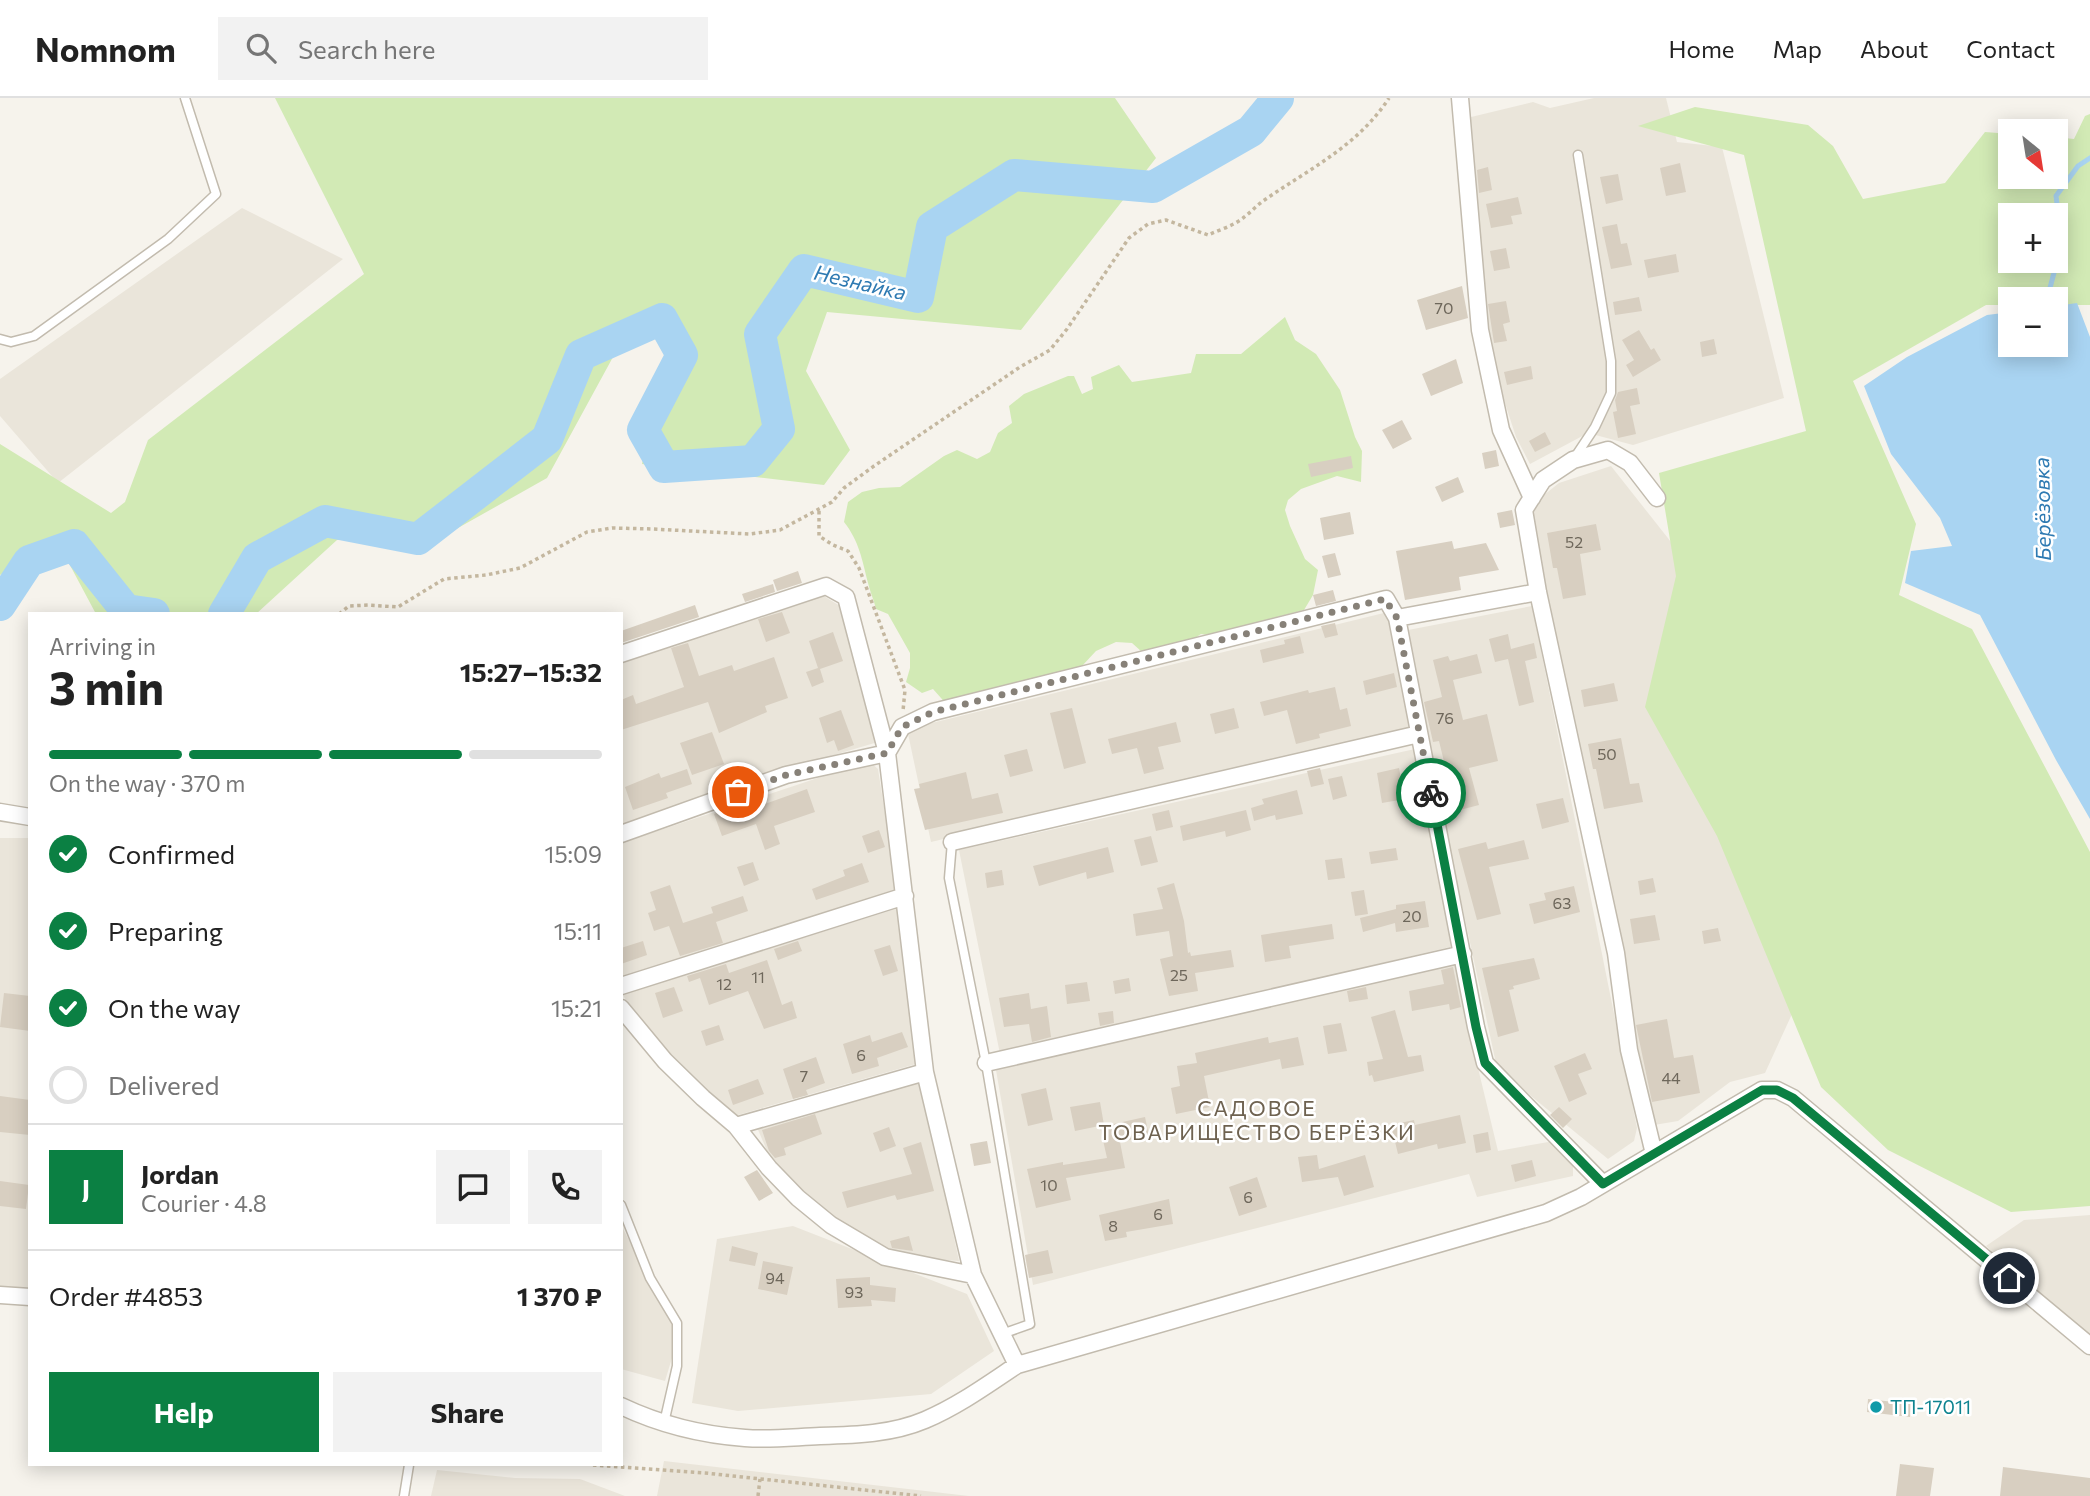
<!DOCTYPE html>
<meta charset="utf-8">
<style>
body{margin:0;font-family:Commissioner,sans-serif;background:#f2f2f2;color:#222;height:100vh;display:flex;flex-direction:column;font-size:26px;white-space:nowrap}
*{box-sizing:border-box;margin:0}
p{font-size:23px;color:#767676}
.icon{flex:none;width:38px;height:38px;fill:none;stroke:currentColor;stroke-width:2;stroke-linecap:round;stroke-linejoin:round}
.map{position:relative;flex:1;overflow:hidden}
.sheet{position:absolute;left:28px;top:514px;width:595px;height:854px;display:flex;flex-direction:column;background:#fff;border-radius:0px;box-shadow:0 4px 18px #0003}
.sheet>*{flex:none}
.needle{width:46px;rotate:150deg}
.tools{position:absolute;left:1998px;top:21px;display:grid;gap:14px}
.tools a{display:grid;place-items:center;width:70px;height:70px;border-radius:0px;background:#fff;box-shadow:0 4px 18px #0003;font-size:35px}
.pin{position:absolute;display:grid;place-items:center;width:60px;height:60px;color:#fff;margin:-30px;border:4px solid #fff;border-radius:50%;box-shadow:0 2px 7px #0007}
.courier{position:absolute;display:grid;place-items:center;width:70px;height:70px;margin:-35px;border:5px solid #0b8043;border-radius:50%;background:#fff;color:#222;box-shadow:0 2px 9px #0007}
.head em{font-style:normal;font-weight:700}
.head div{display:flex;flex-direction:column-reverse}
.head{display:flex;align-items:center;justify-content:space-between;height:119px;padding:0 21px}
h1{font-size:46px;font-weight:700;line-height:52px}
.bar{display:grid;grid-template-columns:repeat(4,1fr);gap:10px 7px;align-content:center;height:84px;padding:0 21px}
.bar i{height:9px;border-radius:5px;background:#e0e0e0}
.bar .current{background:#0b8043}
.bar p{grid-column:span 4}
.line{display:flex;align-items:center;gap:18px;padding:0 21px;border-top:2px solid #e0e0e0}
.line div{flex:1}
.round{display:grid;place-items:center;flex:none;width:74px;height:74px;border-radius:0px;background:#f2f2f2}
ol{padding:0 21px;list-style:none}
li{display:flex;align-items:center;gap:21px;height:77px}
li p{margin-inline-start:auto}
li .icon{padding:7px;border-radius:50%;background:#0b8043;color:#fff;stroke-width:4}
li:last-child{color:#767676}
li i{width:38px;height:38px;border:4px solid #e0e0e0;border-radius:50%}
.primary-button{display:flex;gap:14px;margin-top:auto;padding:14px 21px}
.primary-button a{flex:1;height:80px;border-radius:0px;background:#0b8043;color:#fff;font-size:28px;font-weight:700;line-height:80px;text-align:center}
.primary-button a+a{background:#f2f2f2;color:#222}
header{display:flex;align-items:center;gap:42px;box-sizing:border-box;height:98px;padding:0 35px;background:#fff;border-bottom:2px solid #e0e0e0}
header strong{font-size:33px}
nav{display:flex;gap:38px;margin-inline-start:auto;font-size:24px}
.search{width:490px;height:63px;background:#f2f2f2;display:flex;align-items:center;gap:18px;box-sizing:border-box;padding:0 24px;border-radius:0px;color:#767676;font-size:26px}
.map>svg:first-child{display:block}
.residential{fill:#eae5da}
.green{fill:#d2eab5;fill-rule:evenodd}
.water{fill:#a9d4f2}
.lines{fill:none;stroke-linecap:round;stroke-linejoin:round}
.stream{stroke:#a9d4f2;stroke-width:5}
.river{stroke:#a9d4f2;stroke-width:32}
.building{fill:#d8cfc1}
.service-casing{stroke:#c2bbae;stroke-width:11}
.minor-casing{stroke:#c2bbae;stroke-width:19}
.path{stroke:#c4b79f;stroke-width:3.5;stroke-dasharray:3.5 3.5;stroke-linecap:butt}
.service{stroke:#fff;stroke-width:8}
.minor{stroke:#fff;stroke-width:16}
.done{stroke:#878178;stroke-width:7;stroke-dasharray:0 12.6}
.route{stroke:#0b8043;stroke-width:9}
.culture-dot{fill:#0f9aa8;stroke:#fff;stroke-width:2.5}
.labels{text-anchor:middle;stroke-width:5;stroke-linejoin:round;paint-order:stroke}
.number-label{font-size:16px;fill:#6e675b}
.culture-label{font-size:19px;fill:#0d838f;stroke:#fff;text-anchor:start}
.water-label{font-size:21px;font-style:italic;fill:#2e7ab2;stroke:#fff}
.neighbourhood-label{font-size:21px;letter-spacing:2px;fill:#6e6250;stroke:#fff}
</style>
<header>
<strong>Nomnom</strong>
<div class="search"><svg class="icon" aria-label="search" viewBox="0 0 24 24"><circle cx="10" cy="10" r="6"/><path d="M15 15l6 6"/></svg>Search here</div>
<nav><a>Home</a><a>Map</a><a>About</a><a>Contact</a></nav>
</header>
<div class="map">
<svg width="2090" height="1398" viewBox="0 0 2090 1398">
<rect width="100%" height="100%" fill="#f6f3ec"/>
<path class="residential" d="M1594,0H1666L1677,44L1722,49L1784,300L1633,347L1588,335L1530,366L1516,339L1483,237L1467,20L1533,4L1550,10Z
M242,110L343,161L58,385L0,318V281Z
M1611,368L1701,482L1792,916L1765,975L1730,984L1678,1023L1654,1027L1529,421L1539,401L1559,385Z
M822,497L840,508L878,644L773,675L621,729V564Z
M1532,508L1637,1030L1634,1043L1608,1061L1497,970L1403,533Z
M1388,514L1411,629L931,744L907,631Z
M1415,651L1454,848L1000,956L959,752Z
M869,663L878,671L897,793L621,881V745Z
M0,740H30V1190L0,1189Z
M899,810L916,966L731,1019L664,957L622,896Z
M1458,864L1478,970L1498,1053L1554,1043L1573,1065V1078L1477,1099L1469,1076L1033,1187L996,972Z
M921,984L959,1163L895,1158L817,1114L776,1074L756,1027Z
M2090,1117V1240L1986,1148L2024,1122Z
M621,1127L679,1237L665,1283L621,1271Z
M793,1128L967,1196L994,1253L931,1296L738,1313L692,1305L717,1141Z
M664,1363L969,1398H657Z
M437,1372L515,1380L580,1381L625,1398H431Z"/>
<path class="green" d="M275,0H1115L1156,60L1021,232L827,214L806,273L850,352L824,387L642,366L669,239L625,237L547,380L449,435L337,442L256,516H96L56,441L0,477V346L111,415L125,404L148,342L364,176Z
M1695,9L1808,27L1833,48L1863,101L1945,85L1985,34L2011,36V79H2056V39L2074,41L2085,18L2090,16V207H2056V201H2011V207H1986L1853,283L1916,426L1899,497L1972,531L2090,754V1108L2011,1114L1888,1052L1821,989L1717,738L1645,609L1676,478L1659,375L1806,333L1744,57L1638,28ZM2011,117H2056V163H2011Z
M1285,219L1295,242L1316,256L1340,292L1355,339L1362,353L1361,384L1337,378L1301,391L1288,402L1285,412L1290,428L1305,461L1318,472L1313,497L1304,512L1235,530L1222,539L1201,536C1185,548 1163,552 1142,554L1132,545L1116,544L1096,553L1082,568L1057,580L949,609L933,591L922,595L906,584L910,570V555L888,516L876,511C874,502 870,494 868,485C862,461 859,443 844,424L848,404L862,394L879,390L900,389L944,358L957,352L977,361L990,354L998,335L1012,325L1009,308L1024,296L1068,278H1074L1082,296L1093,291L1091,279L1119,267L1132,284L1191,275L1196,256H1241Z"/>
<path class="water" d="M2077,205L2090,239V721L2056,662L1980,517L1905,485L1911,453L1952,448L1940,420L1891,356L1864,288L1907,259L1987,217L2011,214V247H2056V208Z"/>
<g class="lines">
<path class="stream" d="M2047,201L2062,145L2056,98L2078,68L2090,60"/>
<path class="river" d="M0,507L29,463L74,447L126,512L154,516
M224,516L257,460L325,423L418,441L547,341L581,257L662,221L682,257L643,332L664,369L753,363L779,331L760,236L804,172L918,199L932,129L1014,77L1153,89L1251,33L1278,0"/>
</g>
<path class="building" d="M1680,65L1686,94L1666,98L1660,70Z
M1488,69L1492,92L1479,95L1477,72Z
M1618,76L1623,102L1606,106L1600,79Z
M1518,99L1522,116L1511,118L1513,126L1491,130L1486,106Z
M1617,126L1621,146L1627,145L1632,167L1611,171L1602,129Z
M1506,150L1510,170L1494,173L1490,153Z
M1676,156L1679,174L1648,180L1644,162Z
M1462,188L1468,220L1426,232L1417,202Z
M1639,199L1642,213L1615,217L1613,204Z
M1506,203L1510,224L1503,226L1507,243L1494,245L1488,206Z
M1639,232L1651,252L1654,250L1661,262L1633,279L1626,267L1634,262L1622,242Z
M1714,241L1717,256L1702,259L1700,244Z
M1456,261L1463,285L1431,298L1422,276Z
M1531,268L1533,281L1507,287L1504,274Z
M1637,290L1640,306L1630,308L1636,336L1618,340L1613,314L1617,313L1615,302L1618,294Z
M1402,322L1412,341L1393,351L1382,332Z
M1545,334L1551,346L1535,354L1529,343Z
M1496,352L1499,368L1485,371L1482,355Z
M1351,358L1353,370L1311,379L1308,366Z
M1458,379L1464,394L1442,404L1435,389Z
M1512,412L1515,427L1500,430L1497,415Z
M1350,414L1354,436L1324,442L1320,420Z
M1596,426L1601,452L1580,456L1586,497L1563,501L1557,470H1553L1547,435Z
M1452,443L1454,451L1486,445L1499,472L1459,479L1461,492L1405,502L1396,453Z
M1335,455L1341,477L1328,480L1322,458Z
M798,473L802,485L777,493L773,482Z
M773,486L775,494L745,504L742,496Z
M1333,492L1336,503L1316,508L1313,497Z
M695,507L699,519L621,545V533Z
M782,514L790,535L766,544L758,521Z
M1335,525L1338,537L1325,540L1321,528Z
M833,534L843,563L820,571L824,584L812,589L806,574L818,570L809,543Z
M1508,536L1511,551L1534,545L1537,560L1525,563L1534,604L1519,608L1508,561L1495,564L1489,541Z
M1300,538L1304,555L1263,565L1260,552L1285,546L1284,542Z
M688,545L699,578L732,567L734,573L774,559L788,600L765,608L767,614L719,635L708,604L621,632V602L633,597L636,606L684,589L671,550Z
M1477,556L1482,575L1453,582L1463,622L1487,616L1498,663L1469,670L1479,707L1456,713L1439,643L1433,644L1424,604L1442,599L1433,562L1448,558L1450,563Z
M1394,575L1397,589L1366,597L1363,583Z
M1614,585L1618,603L1584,609L1581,592Z
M1335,589L1340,612L1347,610L1351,628L1319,636L1320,640L1296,646L1287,612L1264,618L1260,604L1308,592L1309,595Z
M1072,610L1086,665L1064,671L1050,615Z
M1234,610L1239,630L1215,636L1210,616Z
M841,612L854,647L838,653L834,642L827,645L819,620Z
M1176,624L1181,644L1158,649L1164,671L1144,676L1137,650L1112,656L1108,641Z
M712,634L724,666L692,677L680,645Z
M1621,640L1630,686L1639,685L1643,704L1604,711L1596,671H1593L1588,646Z
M1027,651L1033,673L1010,679L1004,657Z
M1320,670L1324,686L1311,689L1307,673Z
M1399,670L1405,701L1382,705L1377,675Z
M687,671L692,686L666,695L668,700L633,712L625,689L659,675L661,680Z
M966,674L972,701L998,695L1003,715L925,732L914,691L920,690L919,686Z
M1342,678L1347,698L1333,702L1328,681Z
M807,691L815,714L774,728L780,746L765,752L756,726L722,738L714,716L758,698L762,707Z
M1297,692L1303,716L1276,722L1275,717L1254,723L1251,710L1264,706L1262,701Z
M1563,700L1569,724L1542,731L1536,706Z
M1169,712L1173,729L1156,733L1152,716Z
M1246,712L1251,732L1226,739L1225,733L1183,743L1180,728Z
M879,732L885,749L868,755L862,738Z
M1151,738L1158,764L1141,768L1134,742Z
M1524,742L1529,761L1489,769L1501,816L1477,822L1458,751L1486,744L1488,751Z
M1108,749L1114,774L1087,781L1086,774L1039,788L1033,768Z
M1396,750L1398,762L1371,766L1369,754Z
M1342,760L1345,780L1328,782L1325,762Z
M753,764L759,782L744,788L737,769Z
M862,765L869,784L816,802L812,791L845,778L843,772Z
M1002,772L1004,787L987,790L985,775Z
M1653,780L1656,794L1640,797L1638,783Z
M1174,785L1184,823L1188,855L1190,854L1191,858L1231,852L1234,869L1195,875L1198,893L1169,898L1160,861L1173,858L1169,833L1136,838L1133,816L1163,811L1157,790Z
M670,787L683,825L713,815L723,845L680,858L669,828L654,833L648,815L656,812L650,794Z
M1574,788L1580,814L1534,826L1529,806L1546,802L1544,795Z
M1364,792L1368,816L1355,818L1351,794Z
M743,798L748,813L716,824L711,809Z
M1425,803L1429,829L1396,834L1395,825L1363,834L1360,820L1396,811V807Z
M1655,817L1660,842L1634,846L1630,821Z
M1332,826L1334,841L1289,848L1291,860L1265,864L1261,837Z
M1718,830L1721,843L1704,846L1702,833Z
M643,843L647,857L621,866V850Z
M798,843L802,853L778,862L774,851Z
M890,847L898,873L883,878L874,852Z
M1534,860L1540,881L1513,888L1514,891L1509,892L1519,933L1498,939L1482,870Z
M767,862L782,907L792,903L797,920L764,931L748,893L709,907L700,880L689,884L687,878L726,866L729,875Z
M1453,869L1461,909L1450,912L1449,906L1412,913L1409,893L1444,886L1441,872Z
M1129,880L1131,893L1115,896L1113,883Z
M1087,884L1090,903L1067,906L1065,887Z
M674,889L683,913L663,920L655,895Z
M1366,889L1368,901L1349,904L1347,893Z
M4,895L30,898V933L0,929Z
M1029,895L1031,911L1047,908L1051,939L1032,944L1029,926L1004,929L999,900Z
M1395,912L1408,959L1421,957L1424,973L1374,984L1372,977L1369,978L1367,964L1383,961L1371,919Z
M1113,913L1114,925L1100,928L1098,915Z
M1667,921L1674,960L1693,957L1700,995L1652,1004L1636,927Z
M1341,925L1347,953L1328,956L1323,928Z
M719,927L724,942L706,948L701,933Z
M902,934L908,949L877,960L879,968L852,976L843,946L870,937L872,944Z
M1268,939L1269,945L1298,939L1304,967L1282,971L1280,961L1204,978L1210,1009L1176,1016L1171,990L1180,988L1177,968L1197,965L1195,955Z
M1585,955L1592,971L1578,976L1587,996L1569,1004L1554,968Z
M816,959L825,985L806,992L808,997L793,1001L783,971Z
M758,981L764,996L733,1007L728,992Z
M1046,990L1053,1022L1028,1028L1021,996Z
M0,998L30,1002V1037L0,1034Z
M1100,1004L1104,1027L1075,1033L1070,1009Z
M1559,1009L1572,1021L1563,1030L1550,1017Z
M815,1016L822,1036L784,1050L786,1057L775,1060L769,1053L762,1032Z
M1460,1017L1466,1045L1438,1051L1437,1046L1398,1056L1391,1027L1414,1022L1415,1027Z
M1145,1019L1149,1038L1120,1044L1125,1070L1066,1080L1071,1102L1036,1110L1027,1071L1063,1064V1067L1107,1060L1100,1029Z
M889,1029L896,1048L880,1054L873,1035Z
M1488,1034L1491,1052L1476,1055L1473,1037Z
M987,1043L991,1065L974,1068L970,1046Z
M921,1044L934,1093L897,1102L895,1097L847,1110L842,1094L912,1076L903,1050Z
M1317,1057L1319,1071L1365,1057L1374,1089L1344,1098L1338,1079L1302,1084L1298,1059Z
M1532,1062L1536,1078L1515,1084L1511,1067Z
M757,1072L773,1095L759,1103L744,1079Z
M1257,1079L1267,1109L1239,1118L1229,1089Z
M0,1083L29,1087L26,1111L0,1108Z
M1169,1101L1173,1126L1126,1134L1127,1139L1105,1143L1099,1117Z
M909,1138L913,1153L892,1150L890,1143Z
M732,1148L758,1155L755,1168L729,1163Z
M1048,1152L1053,1175L1029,1180L1025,1157Z
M763,1163L793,1169L787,1197L758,1191Z
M870,1179V1187L896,1190L895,1204L871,1202L872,1208L838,1210L836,1181Z
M1868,1301L1911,1306L1910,1319L1867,1314Z
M1900,1366L1934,1370L1930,1398H1896Z
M2003,1369L2090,1380V1398H2000Z"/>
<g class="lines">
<defs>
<path id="service" d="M0,241L11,244L34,238L168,141L216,96L185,0
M1575,359L1595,329L1611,295V263L1578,57
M952,744L949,780L986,965L1030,1226L1002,1236
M621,1107L650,1180L677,1225V1268L664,1325
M404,1398L409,1367"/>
<path id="minor" d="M1460,0L1480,232L1501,332L1532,400
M1397,520L1538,494
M621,556L826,488L846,499L887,655L925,974L973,1177L1017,1267
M0,714L30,719
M621,736L786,677L887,655L902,629L933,614L1386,501L1397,520L1476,929L1485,965L1603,1086
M952,744L1419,636
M621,888L905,798
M621,910L665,963L703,1000L736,1028L769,1070L798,1100L831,1127L885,1159L973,1177
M986,965L1463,856
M736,1028L925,974
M1654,1056L1629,952L1616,855L1538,494L1524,412L1543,382L1573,362L1608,352L1630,365L1657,400
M0,1197L30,1199
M621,1308C659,1326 703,1337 745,1340C770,1342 795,1339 820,1338C856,1337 892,1336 925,1322C958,1308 987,1287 1017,1267L1546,1115L1581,1099L1762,992H1777L1793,1000L2090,1248"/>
</defs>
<use href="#service" class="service-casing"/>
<use href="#minor" class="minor-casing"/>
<path class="path" d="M819,413V438L833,447L848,453L859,470L905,592L903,613
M339,516L349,508L368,507L398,509L444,481L486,477L520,470L587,434L612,430L652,431L750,436L780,432L832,404L844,390L874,368L1020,269L1050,252L1067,231L1129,140L1148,126L1166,122L1208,137C1219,132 1233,128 1243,120C1250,115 1256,108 1263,103C1309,71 1358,48 1389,0
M593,1367L705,1375L921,1398
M758,1398L760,1381"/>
<use href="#service" class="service"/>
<use href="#minor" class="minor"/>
</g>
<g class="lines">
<path class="done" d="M738,694L786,677L887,655L902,629L933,614L1385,501L1397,520L1431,695"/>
<path class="route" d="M1431,695L1476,929L1485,965L1603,1086L1762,992H1777L1793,1000L2009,1180"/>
</g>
<circle class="culture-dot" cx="1876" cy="1309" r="7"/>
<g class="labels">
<g class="number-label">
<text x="1444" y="216">70</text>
<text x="1574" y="450">52</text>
<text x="1445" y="626">76</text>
<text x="1607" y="662">50</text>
<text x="1562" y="811">63</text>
<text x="1412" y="824">20</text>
<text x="1179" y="883">25</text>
<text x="758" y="885">11</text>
<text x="724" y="892">12</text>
<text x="861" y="963">6</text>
<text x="804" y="984">7</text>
<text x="1671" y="986">44</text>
<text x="1049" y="1093">10</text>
<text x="1248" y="1105">6</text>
<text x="1158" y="1122">6</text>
<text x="1113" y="1134">8</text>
<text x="775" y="1186">94</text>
<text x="854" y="1200">93</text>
</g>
<g class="culture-label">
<text x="1890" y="1316">ТП-17011</text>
</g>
<g class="water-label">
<text transform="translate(860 185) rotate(13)" y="7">Незнайка</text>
<text transform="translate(2043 411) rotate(-91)" y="7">Берёзовка</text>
</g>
<g class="neighbourhood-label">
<text x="1257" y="1018">САДОВОЕ<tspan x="1257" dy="24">ТОВАРИЩЕСТВО БЕРЁЗКИ</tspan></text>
</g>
</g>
</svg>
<div class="tools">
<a><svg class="needle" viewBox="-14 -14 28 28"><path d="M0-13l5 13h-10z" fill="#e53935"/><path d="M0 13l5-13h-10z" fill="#767676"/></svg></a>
<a>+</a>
<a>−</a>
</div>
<div class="pin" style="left:738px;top:694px;background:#ea580c"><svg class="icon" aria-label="bag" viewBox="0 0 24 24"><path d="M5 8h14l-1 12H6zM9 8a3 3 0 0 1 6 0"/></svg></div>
<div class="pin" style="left:2009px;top:1180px;background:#1f2937"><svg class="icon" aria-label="home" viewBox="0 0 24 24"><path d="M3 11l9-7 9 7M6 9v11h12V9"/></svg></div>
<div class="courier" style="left:1431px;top:695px"><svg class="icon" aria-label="bike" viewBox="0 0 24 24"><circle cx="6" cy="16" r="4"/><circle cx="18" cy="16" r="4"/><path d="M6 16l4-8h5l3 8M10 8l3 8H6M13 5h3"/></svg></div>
<section class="sheet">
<div class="head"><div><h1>3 min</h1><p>Arriving in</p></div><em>15:27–15:32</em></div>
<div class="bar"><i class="current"></i><i class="current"></i><i class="current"></i><i></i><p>On the way · 370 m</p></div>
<ol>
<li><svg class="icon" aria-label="check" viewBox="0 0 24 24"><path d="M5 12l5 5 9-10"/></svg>Confirmed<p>15:09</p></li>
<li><svg class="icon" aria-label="check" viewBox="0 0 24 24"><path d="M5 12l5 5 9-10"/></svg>Preparing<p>15:11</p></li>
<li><svg class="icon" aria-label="check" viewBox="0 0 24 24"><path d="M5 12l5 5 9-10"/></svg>On the way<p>15:21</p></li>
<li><i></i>Delivered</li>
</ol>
<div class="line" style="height:126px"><b class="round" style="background:#0b8043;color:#fff">J</b><div><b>Jordan</b><p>Courier · 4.8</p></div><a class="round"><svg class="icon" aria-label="chat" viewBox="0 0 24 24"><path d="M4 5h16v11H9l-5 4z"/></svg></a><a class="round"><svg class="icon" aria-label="phone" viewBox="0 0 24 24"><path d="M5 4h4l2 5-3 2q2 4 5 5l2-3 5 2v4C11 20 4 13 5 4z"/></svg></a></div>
<div class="line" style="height:91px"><div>Order #4853</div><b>1 370 ₽</b></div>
<div class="primary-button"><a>Help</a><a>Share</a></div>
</section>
</div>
